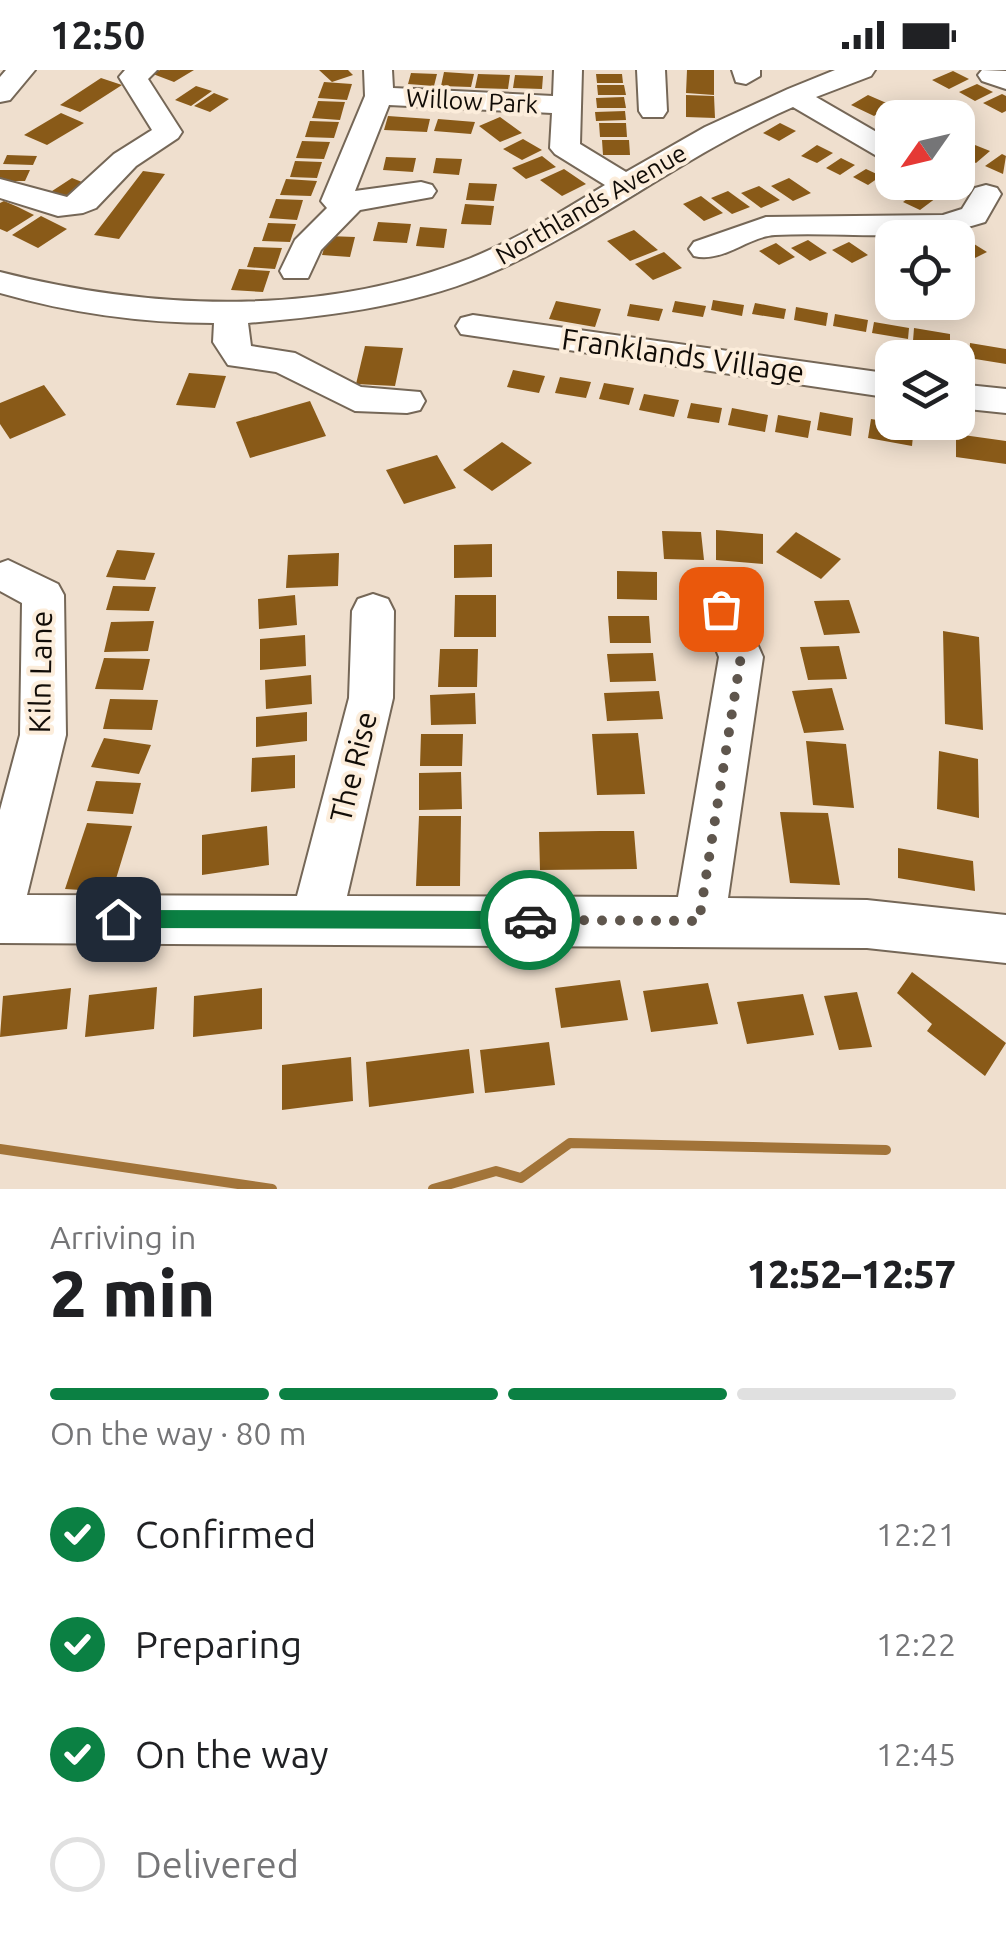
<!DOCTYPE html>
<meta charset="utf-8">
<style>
body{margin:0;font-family:Ubuntu,sans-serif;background:#f2f2f2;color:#202124;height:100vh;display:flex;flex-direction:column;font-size:38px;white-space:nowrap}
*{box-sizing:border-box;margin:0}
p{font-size:32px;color:#757577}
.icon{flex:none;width:55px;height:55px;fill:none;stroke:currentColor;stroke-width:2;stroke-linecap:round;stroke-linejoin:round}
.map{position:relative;height:1119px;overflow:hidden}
.sheet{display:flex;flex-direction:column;background:#fff;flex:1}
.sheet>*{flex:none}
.needle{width:65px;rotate:236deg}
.controls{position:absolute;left:875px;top:30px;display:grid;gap:20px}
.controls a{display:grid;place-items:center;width:100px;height:100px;border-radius:20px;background:#fff;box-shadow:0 5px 25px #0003;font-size:50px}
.pin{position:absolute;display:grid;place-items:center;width:85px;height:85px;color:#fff;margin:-42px;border-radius:20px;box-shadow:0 5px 15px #0006}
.courier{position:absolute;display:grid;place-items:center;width:100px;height:100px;margin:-50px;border:8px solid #0b8043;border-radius:50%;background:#fff;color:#222;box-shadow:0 2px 12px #0007}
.headline em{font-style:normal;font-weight:800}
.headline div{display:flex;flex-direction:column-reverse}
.headline{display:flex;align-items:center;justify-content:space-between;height:170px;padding:0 50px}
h1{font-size:65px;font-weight:800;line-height:75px}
.bar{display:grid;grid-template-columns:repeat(4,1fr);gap:15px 10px;align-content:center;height:120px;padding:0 50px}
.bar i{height:12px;border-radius:8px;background:#e0e0e0}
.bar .active{background:#0b8043}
.bar p{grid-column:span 4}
ol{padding:0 50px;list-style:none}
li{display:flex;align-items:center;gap:30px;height:110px}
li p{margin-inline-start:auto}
li .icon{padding:10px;border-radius:50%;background:#0b8043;color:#fff;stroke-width:4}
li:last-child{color:#757577}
li i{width:55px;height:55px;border:5px solid #e0e0e0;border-radius:50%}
.status{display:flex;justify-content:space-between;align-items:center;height:70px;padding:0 50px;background:#fff;direction:ltr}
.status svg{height:28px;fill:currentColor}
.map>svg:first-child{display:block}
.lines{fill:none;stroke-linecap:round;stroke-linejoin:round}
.stream{stroke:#a27439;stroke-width:10}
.building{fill:#895a18}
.minor-casing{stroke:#756757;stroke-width:4}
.minor{fill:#fff;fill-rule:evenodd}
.route{fill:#0b8043}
.done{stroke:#5f564d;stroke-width:10;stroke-dasharray:0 18}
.labels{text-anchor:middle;stroke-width:8;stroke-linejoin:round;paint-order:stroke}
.far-street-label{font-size:25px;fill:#110c07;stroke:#fceddb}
.street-label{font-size:30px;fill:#110c07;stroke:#fceddb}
</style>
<div class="status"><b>12:50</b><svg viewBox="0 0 49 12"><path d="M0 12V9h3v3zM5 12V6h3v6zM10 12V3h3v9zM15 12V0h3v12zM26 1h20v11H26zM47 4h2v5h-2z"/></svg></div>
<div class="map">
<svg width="1006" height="1119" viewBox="0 0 1006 1119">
<rect width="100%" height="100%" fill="#efdfce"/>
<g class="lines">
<path class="stream" d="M0,1079L272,1119
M433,1119L496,1101L521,1108L570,1073L886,1080"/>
</g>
<path class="building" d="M160,0H194L174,12L153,4Z
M319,0H348L353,5L332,12Z
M687,0H714V25L686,23Z
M953,1L969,9L949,19L932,10Z
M444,2L474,4L471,17L441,16Z
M411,3L437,4L434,16L408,14Z
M478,4L510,5L508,19L475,18Z
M596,4H622L623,13H597Z
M515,5L543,6L542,19L513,18Z
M101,8L122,15L80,42L60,35Z
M324,12L352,14L347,30L318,28Z
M977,14L993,22L975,31L959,22Z
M597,15H624L626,25H598Z
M196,16L212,21L191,36L175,30Z
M214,23L229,29L210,42L194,36Z
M1002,24L1006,26V41L1002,43L983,33Z
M686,25L714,26L715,48L686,47Z
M868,25L891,35L874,46L851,35Z
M624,27L626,38H597L596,28Z
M318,31L345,32L340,50L312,48Z
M625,41L626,50L596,51L595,42Z
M61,43L84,53L47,75L24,65Z
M388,46L430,49L427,62L384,60Z
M500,47L522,63L500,72L479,56Z
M438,49L475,52L471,64L434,61Z
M310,51L339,52L334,68L305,67Z
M599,53H626L627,67H600Z
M780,53L796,61L779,71L763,63Z
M523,69L542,80L522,90L503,79Z
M602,70H629L630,85H603Z
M302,71L330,72L324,89L296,88Z
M970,73L990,81L976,93L958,85Z
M817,75L833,83L817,93L801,86Z
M1002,84L1006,86L1003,104L985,96Z
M7,85L37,86L33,95L3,94Z
M542,86L556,97L526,109L512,98Z
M386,87L416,88L413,102L383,100Z
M436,88L462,89L459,105L433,103Z
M841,88L855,95L840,105L826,98Z
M295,91L322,92L317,108L290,107Z
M564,99L586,114L562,126L540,110Z
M866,99L881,106L868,115L853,107Z
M0,100H30L25,111H0Z
M143,101L165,104L119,169L94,165Z
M72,108L92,116L70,132L49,123Z
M789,108L811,123L793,131L771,116Z
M286,109L317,111L311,126L280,125Z
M892,110L908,117L893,128L878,120Z
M469,113L497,114L494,131L466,130Z
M759,116L780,130L761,138L741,123Z
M919,120L936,128L920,140L903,132Z
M728,121L750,137L732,144L711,128Z
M701,126L723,143L704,151L683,134Z
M276,129L303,130L297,150L269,148Z
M4,131L18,137L34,145L7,162L0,159V133Z
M465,134L494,136L491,155L461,154Z
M41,146L67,159L38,178L12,165Z
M378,152L411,154L407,173L373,171Z
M268,153L296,154L290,172L262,171Z
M420,157L447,159L444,178L416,176Z
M634,160L658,180L630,191L607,171Z
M328,166L355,167L350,187L322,185Z
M966,169L987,182L971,190L958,182V174Z
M808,170L827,183L810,191L791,178Z
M849,172L868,185L852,193L832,180Z
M776,173L795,187L779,195L759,181Z
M254,177L282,178L275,199L247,197Z
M664,182L682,198L653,210L635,194Z
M239,199L270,201L263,222L231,220Z
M713,230L744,235L742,246L711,240Z
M556,231L601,239L595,257L549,249Z
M675,231L706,236L703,247L672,242Z
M755,233L786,239L784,249L752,244Z
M630,234L663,239L659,251L627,246Z
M796,237L828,243L826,256L794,250Z
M835,244L868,250L866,262L833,256Z
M874,252L909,258L908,269L872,263Z
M914,258L950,264V277L913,271Z
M970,273L1006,279V294L969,288Z
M365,276L403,278L395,316L356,314Z
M513,300L545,306L539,323L507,317Z
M189,303L226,306L215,338L176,335Z
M560,307L591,312L586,328L555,323Z
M604,313L634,318L629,335L599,329Z
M44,315L66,345L10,369L0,354V333Z
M644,324L679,330L674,347L639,340Z
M310,331L326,366L250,388L236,352Z
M691,333L722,338L719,353L687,348Z
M732,338L768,345L765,362L728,355Z
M820,342L853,348L851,366L817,360Z
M778,345L811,351L808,368L775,362Z
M871,349L914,356L912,376L868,368Z
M956,364L1006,371V394L956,387Z
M502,372L532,393L492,421L463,400Z
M437,385L456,418L404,434L386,400Z
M716,460L763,464V494L716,490Z
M662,461L701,462L704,490L664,489Z
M796,462L841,489L821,509L776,482Z
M492,474V507L454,508V475Z
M117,480L155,483L145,510L106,507Z
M339,483L338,516L286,518L288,485Z
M617,501L657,502V530L617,529Z
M113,516L156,517L149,541L106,540Z
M295,525L297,555L259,559L258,529Z
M455,525H496V567H454Z
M849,530L860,563L824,565L814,531Z
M608,546H649L651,573H610Z
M154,551L148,581L104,582L111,552Z
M943,561L979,567L983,660L945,654Z
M305,565L306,596L260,600V569Z
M839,576L847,609L808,610L800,577Z
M440,579H478L477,617H438Z
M653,583L656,611L610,612L607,584Z
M104,588L150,589L143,620L95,619Z
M311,605L312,634L266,639L265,610Z
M832,618L844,660L804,663L792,621Z
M659,621L663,649L607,651L604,623Z
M475,623L476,654L431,655L430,625Z
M110,629L158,630L152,660L103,659Z
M307,642V671L256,677V647Z
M638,663L645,724L597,725L592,664Z
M421,664H463L462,696H420Z
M104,668L151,675L139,704L91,697Z
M806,671L846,674L854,738L813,735Z
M939,681L978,689L979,748L937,739Z
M295,685V718L251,722L252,688Z
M461,702L462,739L419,740V703Z
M96,711L141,713L133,744L87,741Z
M780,742L828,743L840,815L790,813Z
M419,746H461L460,816H416Z
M87,753L132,756L112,822L65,819Z
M267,756L269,795L202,805V765Z
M600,761H634L637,799L540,800L539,762Z
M898,778L973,791L975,821L898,808Z
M912,902L1006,973L985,1006L927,961L932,954L897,923Z
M620,910L628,950L561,958L555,918Z
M708,913L718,954L651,962L643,921Z
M157,917L154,959L85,967L89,925Z
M71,918L67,959L0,967L3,926Z
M262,918V959L193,967L194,926Z
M857,922L872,977L839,980L824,926Z
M803,924L814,965L747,974L737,932Z
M549,972L555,1015L485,1023L480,980Z
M469,979L474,1023L369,1037L366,992Z
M351,987L353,1031L282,1040V995Z"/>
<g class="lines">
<defs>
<path id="minor" d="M6,0H35L10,30L0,32V7Z
M125,0H157L148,9L182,62L178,68L136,96L96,138L83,143L58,146L0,128V109L67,127L114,84L152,60L119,7Z
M364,0H392L393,18L553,26L554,0H582L580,74L626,102L705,57L788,19L835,0H875L871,6L816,27L892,71V92L882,89L793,37C690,82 602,152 500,199C421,235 333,246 248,253L251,276L295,283L361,317L420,322L425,331L420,340L407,343L355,341L276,302L228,295L213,272L214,253C140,253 70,243 0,223V202C154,241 321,247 471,188C518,169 562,141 605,115L555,84L550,78L552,43L389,35L355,121L421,112L432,115L436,121L432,127L360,140L321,180L308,208H284L280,201L295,170L327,138L321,131L365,26Z
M637,0H665L667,41L663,47H643L639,41Z
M732,0H760V6L746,14L736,12Z
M982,0L1006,1V19L982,11L978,5Z
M986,115L997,118L1001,124L985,152C918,174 845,161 775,165C747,167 723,193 694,186L689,179L694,172L766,147L943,145L962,139L975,118Z
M473,245L892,304V328L461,264L456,256L461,248Z
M958,314L1006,319V343L958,338Z
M8,490L58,514L64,525L66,665L27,825L297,826L349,628L352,541L358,529L373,524L388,529L394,541L393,628L347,826L678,827L719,587L700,539L706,527L721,522L736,527L763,587L728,828L867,830L1006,845V893L867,878L0,873V740L20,665L22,533L0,521V493Z"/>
</defs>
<use href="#minor" class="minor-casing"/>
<use href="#minor" class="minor"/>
</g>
<path class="route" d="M118,840L530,841L540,850L530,859L118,858L109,849Z"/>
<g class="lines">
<path class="done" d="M530,850L699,851L741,586L721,539"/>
</g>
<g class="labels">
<g class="far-street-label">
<text transform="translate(472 31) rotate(3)" y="9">Willow Park</text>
<text transform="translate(591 134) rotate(-30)" y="9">Northlands Avenue</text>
</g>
<g class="street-label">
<text transform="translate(683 286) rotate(8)" y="10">Franklands Village</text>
<text transform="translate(41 602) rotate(-89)" y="10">Kiln Lane</text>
<text transform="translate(354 697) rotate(-76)" y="10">The Rise</text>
</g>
</g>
</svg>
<div class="controls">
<a><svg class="needle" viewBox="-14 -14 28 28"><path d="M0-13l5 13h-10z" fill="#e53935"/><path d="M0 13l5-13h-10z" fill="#757577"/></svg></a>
<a><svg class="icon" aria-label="locate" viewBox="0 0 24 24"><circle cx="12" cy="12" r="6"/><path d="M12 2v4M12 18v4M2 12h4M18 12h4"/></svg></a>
<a><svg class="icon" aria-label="layers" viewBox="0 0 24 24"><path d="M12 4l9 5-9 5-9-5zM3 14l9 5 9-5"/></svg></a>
</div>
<div class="pin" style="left:721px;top:539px;background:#ea580c"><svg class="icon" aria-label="bag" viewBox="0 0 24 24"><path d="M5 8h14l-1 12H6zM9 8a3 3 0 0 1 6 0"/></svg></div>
<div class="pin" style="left:118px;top:849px;background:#1f2937"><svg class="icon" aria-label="home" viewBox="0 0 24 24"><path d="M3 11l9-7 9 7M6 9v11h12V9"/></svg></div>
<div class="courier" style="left:530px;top:850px"><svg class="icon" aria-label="car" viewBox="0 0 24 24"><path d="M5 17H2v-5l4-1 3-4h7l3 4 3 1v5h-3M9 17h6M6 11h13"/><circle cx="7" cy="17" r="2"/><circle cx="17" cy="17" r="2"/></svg></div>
</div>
<section class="sheet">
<div class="headline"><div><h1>2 min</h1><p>Arriving in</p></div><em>12:52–12:57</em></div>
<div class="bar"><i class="active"></i><i class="active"></i><i class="active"></i><i></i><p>On the way · 80 m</p></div>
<ol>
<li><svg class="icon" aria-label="check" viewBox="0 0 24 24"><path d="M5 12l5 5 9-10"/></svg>Confirmed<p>12:21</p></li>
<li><svg class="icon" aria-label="check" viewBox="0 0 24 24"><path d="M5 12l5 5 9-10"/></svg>Preparing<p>12:22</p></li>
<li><svg class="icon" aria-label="check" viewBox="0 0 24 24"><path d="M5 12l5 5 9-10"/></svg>On the way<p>12:45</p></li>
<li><i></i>Delivered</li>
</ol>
</section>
